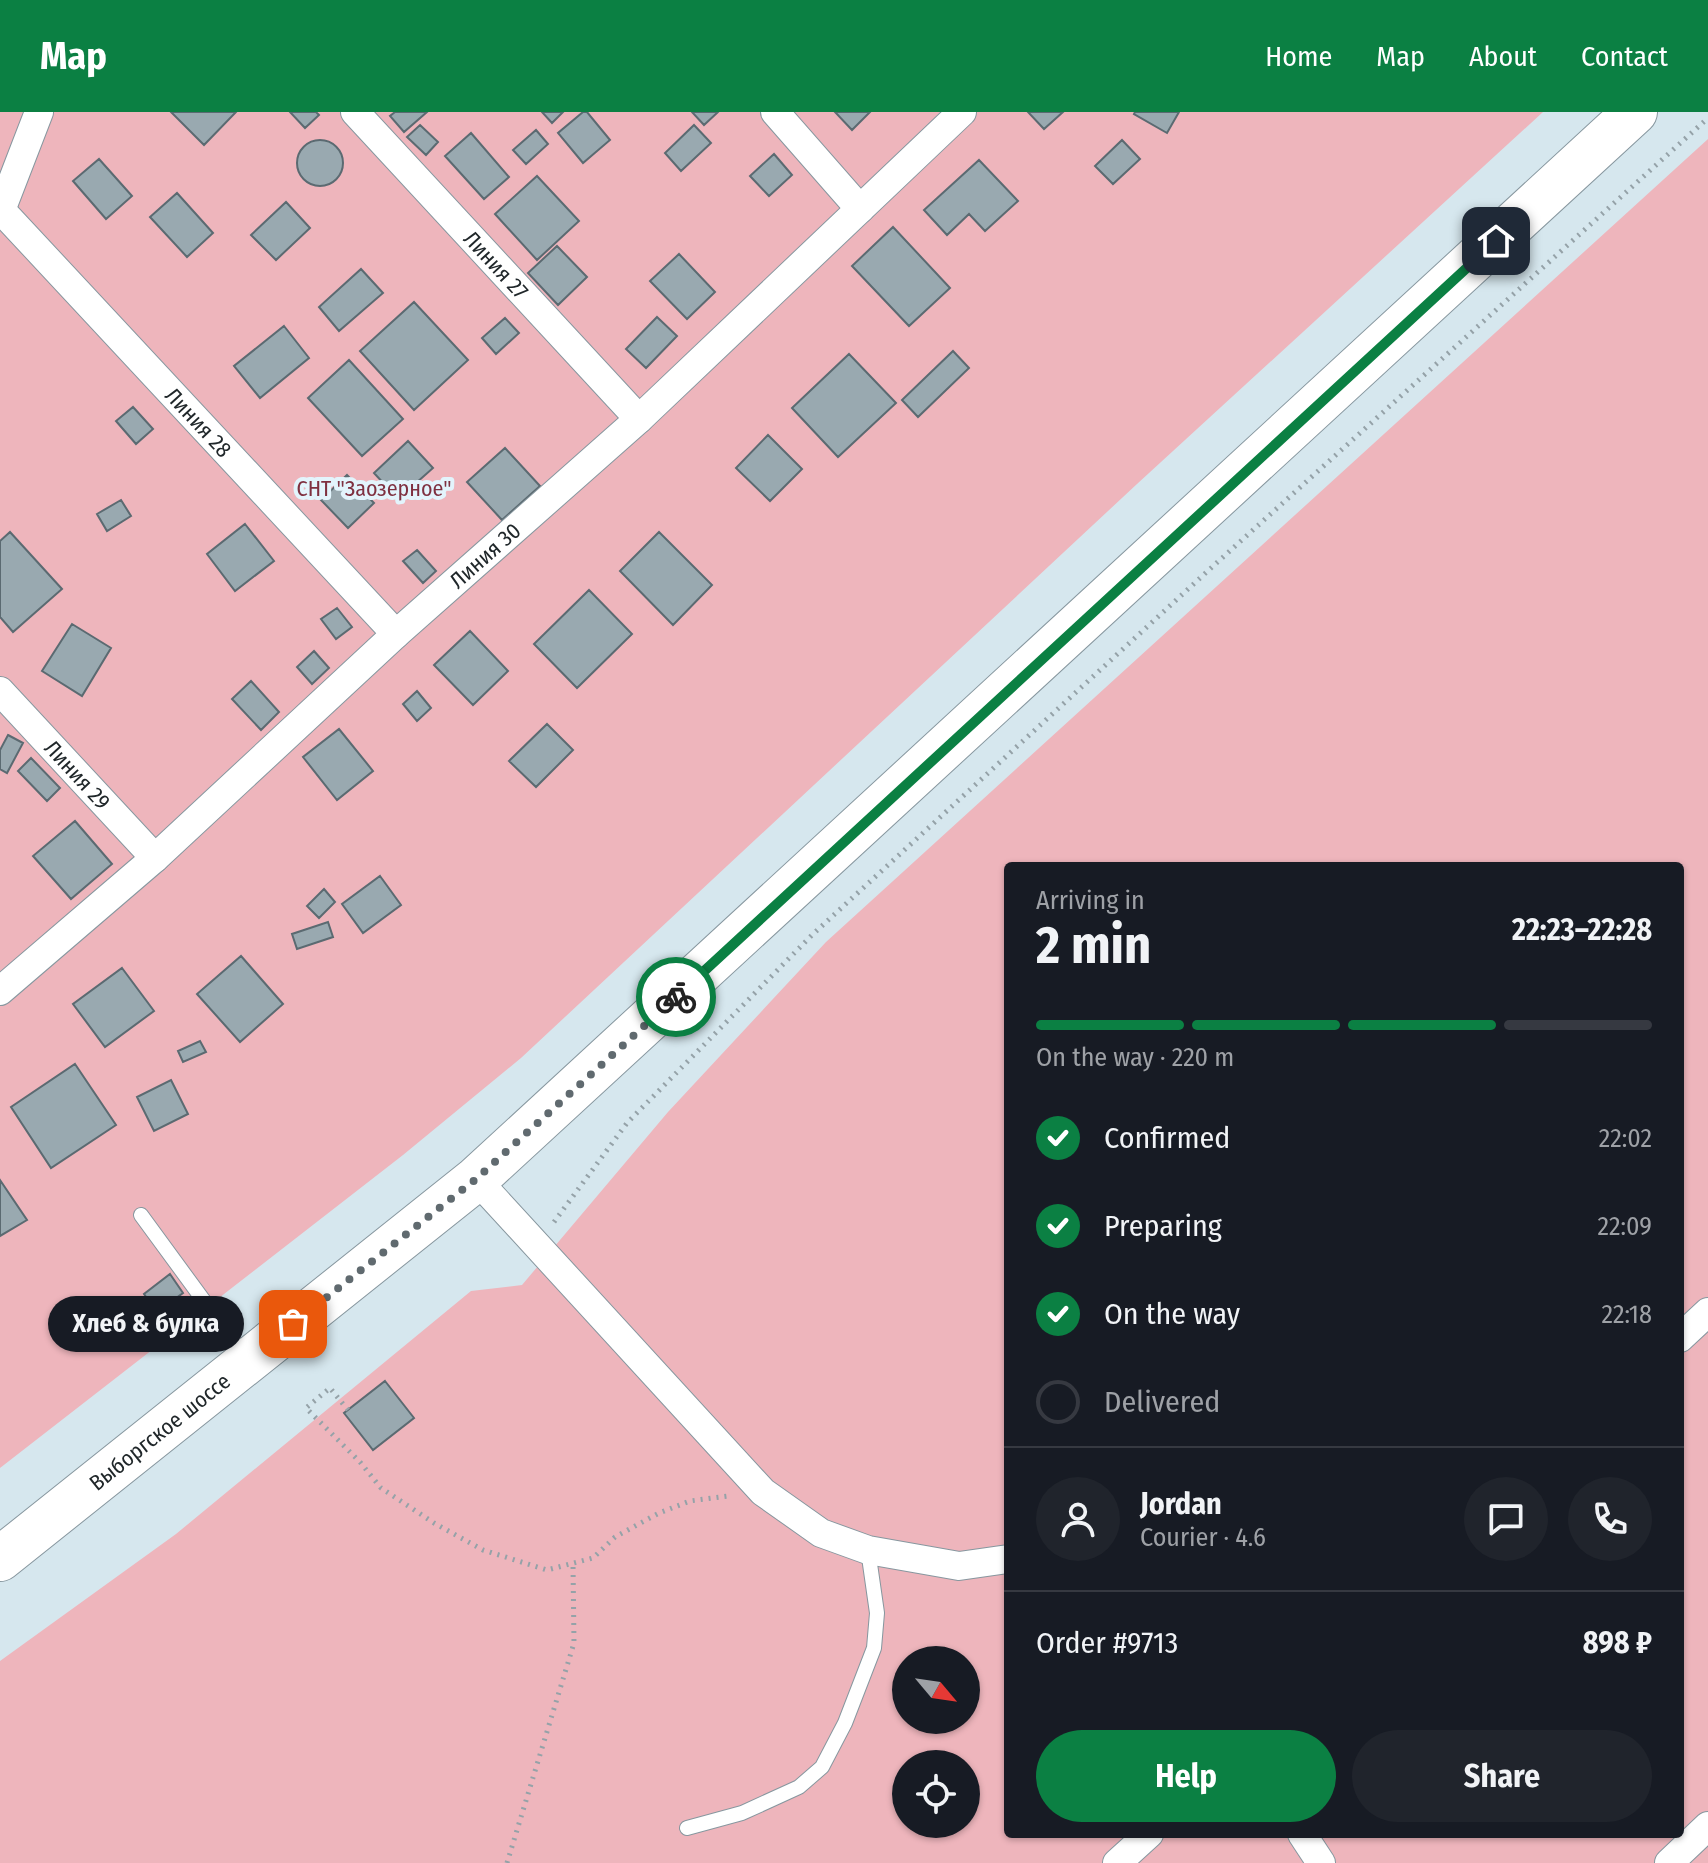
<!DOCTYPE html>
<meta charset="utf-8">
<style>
body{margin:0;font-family:"Fira Sans Condensed",sans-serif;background:#20242c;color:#f1f3f6;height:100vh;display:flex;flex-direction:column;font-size:30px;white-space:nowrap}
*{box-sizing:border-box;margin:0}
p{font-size:26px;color:#9ea1a6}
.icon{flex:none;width:44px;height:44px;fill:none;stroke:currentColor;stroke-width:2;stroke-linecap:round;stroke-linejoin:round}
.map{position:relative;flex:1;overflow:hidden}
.side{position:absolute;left:1004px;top:750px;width:680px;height:976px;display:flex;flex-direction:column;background:#171b24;border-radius:8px;box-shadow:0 2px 6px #0004}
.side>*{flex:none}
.needle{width:52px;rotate:119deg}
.tools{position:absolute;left:892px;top:1534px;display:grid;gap:16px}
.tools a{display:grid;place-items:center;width:88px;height:88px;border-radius:50%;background:#171b24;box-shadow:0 2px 6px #0004;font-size:40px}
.pin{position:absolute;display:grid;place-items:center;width:68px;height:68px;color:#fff;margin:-34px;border-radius:16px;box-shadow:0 4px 12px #0006}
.courier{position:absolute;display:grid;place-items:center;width:80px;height:80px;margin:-40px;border:6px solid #0b8043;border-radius:50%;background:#fff;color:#222;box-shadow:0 2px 10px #0007}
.bubble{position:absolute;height:56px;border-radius:28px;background:#171b24;box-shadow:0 2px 6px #0004;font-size:26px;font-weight:700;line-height:56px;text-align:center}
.head em{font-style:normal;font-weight:700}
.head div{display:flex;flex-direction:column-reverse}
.head{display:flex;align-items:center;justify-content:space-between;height:136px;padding:0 32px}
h1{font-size:52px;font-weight:700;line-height:60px}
.bar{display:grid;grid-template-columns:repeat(4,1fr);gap:12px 8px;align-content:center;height:96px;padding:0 32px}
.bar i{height:10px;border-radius:6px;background:#363941}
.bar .on{background:#0b8043}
.bar p{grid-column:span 4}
.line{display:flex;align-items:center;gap:20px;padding:0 32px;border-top:2px solid #363941}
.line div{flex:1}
.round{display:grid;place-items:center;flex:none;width:84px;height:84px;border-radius:42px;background:#20242c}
ol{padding:0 32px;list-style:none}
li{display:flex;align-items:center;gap:24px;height:88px}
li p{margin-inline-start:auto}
li .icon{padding:8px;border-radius:50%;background:#0b8043;color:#fff;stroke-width:4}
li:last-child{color:#9ea1a6}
li i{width:44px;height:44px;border:4px solid #363941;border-radius:50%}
.action{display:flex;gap:16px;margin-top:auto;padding:16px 32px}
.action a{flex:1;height:92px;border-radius:48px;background:#0b8043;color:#fff;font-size:32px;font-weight:700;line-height:92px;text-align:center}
.action a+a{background:#20242c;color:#f1f3f6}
header{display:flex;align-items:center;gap:48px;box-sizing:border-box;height:112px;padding:0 40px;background:#0b8043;color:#fff}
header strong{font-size:38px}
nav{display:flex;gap:44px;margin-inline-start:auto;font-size:28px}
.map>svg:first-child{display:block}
.green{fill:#eeb5bc;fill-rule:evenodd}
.building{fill:#99a9b0;stroke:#5b6a71;stroke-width:2}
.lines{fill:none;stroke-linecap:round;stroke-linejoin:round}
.service-casing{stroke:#87979f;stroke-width:16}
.minor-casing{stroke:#87979f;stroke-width:30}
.primary-casing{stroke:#87979f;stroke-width:46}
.path{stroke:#95a2a8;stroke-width:5;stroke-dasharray:2 6;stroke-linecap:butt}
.service{stroke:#fff;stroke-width:14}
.minor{stroke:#fff;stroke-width:28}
.primary{stroke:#fff;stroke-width:44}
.done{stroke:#606a6f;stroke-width:8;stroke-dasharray:0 14.4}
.route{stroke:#0b8043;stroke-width:10}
.labels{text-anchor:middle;stroke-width:8;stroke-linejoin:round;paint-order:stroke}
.street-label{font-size:22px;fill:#20272a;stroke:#e3f4fc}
.park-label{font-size:22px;fill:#7f3040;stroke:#e3f4fc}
</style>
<header>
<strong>Map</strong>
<nav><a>Home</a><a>Map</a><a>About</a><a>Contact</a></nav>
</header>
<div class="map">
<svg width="1708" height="1751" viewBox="0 0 1708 1751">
<rect width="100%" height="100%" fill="#d6e7ee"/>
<path class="green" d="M0,0H1543L1137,372L521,946L403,1043L0,1356Z
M1708,27V1751H0V1549L176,1422L471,1179L522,1173L668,1000L826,830ZM1008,754H1680V1722H1008ZM906,1548H966V1608H906ZM906,1652H966V1712H906Z"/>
<path class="building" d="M171,0H236L204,33Z
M290,0H316L319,3L305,16Z
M395,0H427L404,20L390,4Z
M542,0H563L552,11Z
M583,0H587L610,28L583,51L558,21Z
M692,0H718L704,13Z
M835,0H870L852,18Z
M1028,0H1063L1044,17Z
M1135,0H1179L1167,21L1134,2Z
M420,13L438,30L426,43L407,25Z
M694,13L711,31L681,59L665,41Z
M536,18L548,32L526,52L513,38Z
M471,21L509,65L484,87L445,44Z
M1122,28L1140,47L1113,72L1095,54Z
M297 51a23 23 0 1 1 46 0a23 23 0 1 1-46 0Z
M774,42L792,63L769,84L750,64Z
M99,47L132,84L106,107L73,69Z
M979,48L1018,89L985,119L969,102L947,123L924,98Z
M537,64L579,109L537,148L495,102Z
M177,81L213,121L187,145L150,105Z
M286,90L310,116L276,148L251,123Z
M893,115L950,176L909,214L852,154Z
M557,134L587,165L558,193L528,161Z
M679,142L715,180L687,207L650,169Z
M361,157L383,181L339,219L319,195Z
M414,190L468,248L414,298L360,239Z
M657,205L677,224L646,256L626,237Z
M505,206L519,221L496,242L482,226Z
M284,214L309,246L260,286L234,254Z
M953,239L969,256L918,305L902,288Z
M849,242L896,291L838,345L792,296Z
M349,248L403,307L362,344L308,286Z
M133,295L153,317L136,332L116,309Z
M768,323L802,357L770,389L736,356Z
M408,329L433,356L398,387L374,361Z
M505,336L540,374L502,408L467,370Z
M347,363L374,391L348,416L321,388Z
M121,388L131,404L107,419L97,402Z
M245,412L274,449L235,479L207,442Z
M10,420L62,477L13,520L0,505V429Z
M659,420L712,473L673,513L620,459Z
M417,438L436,459L423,471L403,449Z
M589,478L632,522L577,576L534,532Z
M337,496L352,515L336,527L321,507Z
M72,512L111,536L82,584L42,559Z
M470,519L508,559L473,593L434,553Z
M314,539L329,556L312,572L297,555Z
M251,569L279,600L261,618L232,587Z
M417,579L431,596L417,609L403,592Z
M547,612L573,638L536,675L509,649Z
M339,617L373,659L337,688L303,645Z
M8,623L23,631L7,661L0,657V638Z
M31,646L60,676L47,689L18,659Z
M75,709L112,752L71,787L33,744Z
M380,764L401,793L363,821L342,792Z
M324,777L335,790L319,806L307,794Z
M328,810L333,825L297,837L292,822Z
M241,844L283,892L240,930L197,882Z
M122,856L154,899L105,935L73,892Z
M200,929L206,940L183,950L178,939Z
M75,952L116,1013L51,1056L11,995Z
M171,968L188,1002L154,1019L137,985Z
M0,1068L27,1108L0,1124Z
M170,1162L183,1181L157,1200L144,1182Z
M385,1269L414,1306L373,1338L344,1301Z"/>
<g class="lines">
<defs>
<path id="service" d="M141,1103L245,1245
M687,1716L742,1701L799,1675L822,1655L845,1611L874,1536L877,1501L868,1438"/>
<g id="minor">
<path id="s1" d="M355,0L639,307"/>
<path d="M775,0L860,97"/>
<path id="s2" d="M1,98L396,522"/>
<path d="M0,101L39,0"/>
<path id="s3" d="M0,579L155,746"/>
<path id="s4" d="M0,879L155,746L396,522L639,307L962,0"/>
<path d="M476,1067L763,1380L821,1421L868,1438L959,1454L1008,1447"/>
<path d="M1680,1226L1708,1200"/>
<path d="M1302,1722L1321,1751"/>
<path d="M1117,1751L1149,1722"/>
<path d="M1669,1751L1708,1714"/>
</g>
<g id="primary">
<path id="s5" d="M0,1447L476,1067L1635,0"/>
</g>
</defs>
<use href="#service" class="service-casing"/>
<use href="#minor" class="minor-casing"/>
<use href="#primary" class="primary-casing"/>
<path class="path" d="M554,1110L627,1011L812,823L1211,456L1708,6
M348,1298L330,1276L306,1296L360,1350L381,1376L434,1411L483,1438L547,1458L593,1446L615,1425L659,1401L690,1389L728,1384
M507,1751L574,1531L573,1452"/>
<use href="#service" class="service"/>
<use href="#minor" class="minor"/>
<use href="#primary" class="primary"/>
</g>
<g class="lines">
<path class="done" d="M293,1212L476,1067L676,885"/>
<path class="route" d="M676,885L1496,129"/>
</g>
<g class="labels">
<g class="street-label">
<text dy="8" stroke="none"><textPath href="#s1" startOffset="208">Линия 27</textPath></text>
<text dy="8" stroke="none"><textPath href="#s2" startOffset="290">Линия 28</textPath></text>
<text dy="8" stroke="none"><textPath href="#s4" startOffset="652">Линия 30</textPath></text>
<text dy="8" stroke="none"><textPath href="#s3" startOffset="114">Линия 29</textPath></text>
<text dy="8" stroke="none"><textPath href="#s5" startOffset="204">Выборгское шоссе</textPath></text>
</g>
<g class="park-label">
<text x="374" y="384">СНТ "Заозерное"</text>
</g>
</g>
</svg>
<div class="tools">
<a><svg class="needle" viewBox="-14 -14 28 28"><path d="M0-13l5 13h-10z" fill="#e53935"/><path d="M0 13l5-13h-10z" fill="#9ea1a6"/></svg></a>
<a><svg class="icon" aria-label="locate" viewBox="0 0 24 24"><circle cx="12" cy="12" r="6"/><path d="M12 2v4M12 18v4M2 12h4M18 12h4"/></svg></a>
</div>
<div class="pin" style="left:293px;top:1212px;background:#ea580c"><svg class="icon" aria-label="bag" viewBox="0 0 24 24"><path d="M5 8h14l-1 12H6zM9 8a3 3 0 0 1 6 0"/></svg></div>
<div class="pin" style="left:1496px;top:129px;background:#1f2937"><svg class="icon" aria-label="home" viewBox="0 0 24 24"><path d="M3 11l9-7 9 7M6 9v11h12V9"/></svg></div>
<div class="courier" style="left:676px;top:885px"><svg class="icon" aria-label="bike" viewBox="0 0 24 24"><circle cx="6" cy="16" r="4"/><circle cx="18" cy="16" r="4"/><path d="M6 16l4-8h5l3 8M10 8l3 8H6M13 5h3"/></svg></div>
<div class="bubble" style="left:48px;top:1184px;width:196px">Хлеб &amp; булка</div>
<section class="side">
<div class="head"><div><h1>2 min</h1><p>Arriving in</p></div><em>22:23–22:28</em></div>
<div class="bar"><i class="on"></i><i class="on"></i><i class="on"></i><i></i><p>On the way · 220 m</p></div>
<ol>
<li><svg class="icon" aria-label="check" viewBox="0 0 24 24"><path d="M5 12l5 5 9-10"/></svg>Confirmed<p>22:02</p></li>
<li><svg class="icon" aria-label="check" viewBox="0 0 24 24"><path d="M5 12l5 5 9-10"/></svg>Preparing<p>22:09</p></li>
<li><svg class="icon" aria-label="check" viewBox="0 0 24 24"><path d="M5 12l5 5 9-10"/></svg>On the way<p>22:18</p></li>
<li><i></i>Delivered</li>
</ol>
<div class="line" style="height:144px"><a class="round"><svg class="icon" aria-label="person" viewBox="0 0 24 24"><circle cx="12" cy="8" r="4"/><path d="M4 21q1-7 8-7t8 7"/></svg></a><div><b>Jordan</b><p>Courier · 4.6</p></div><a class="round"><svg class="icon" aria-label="chat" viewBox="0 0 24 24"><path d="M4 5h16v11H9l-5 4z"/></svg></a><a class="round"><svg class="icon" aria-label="phone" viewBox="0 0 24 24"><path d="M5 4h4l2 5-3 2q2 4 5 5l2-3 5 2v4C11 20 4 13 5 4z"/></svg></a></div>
<div class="line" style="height:104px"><div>Order #9713</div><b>898 ₽</b></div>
<div class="action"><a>Help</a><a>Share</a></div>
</section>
</div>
